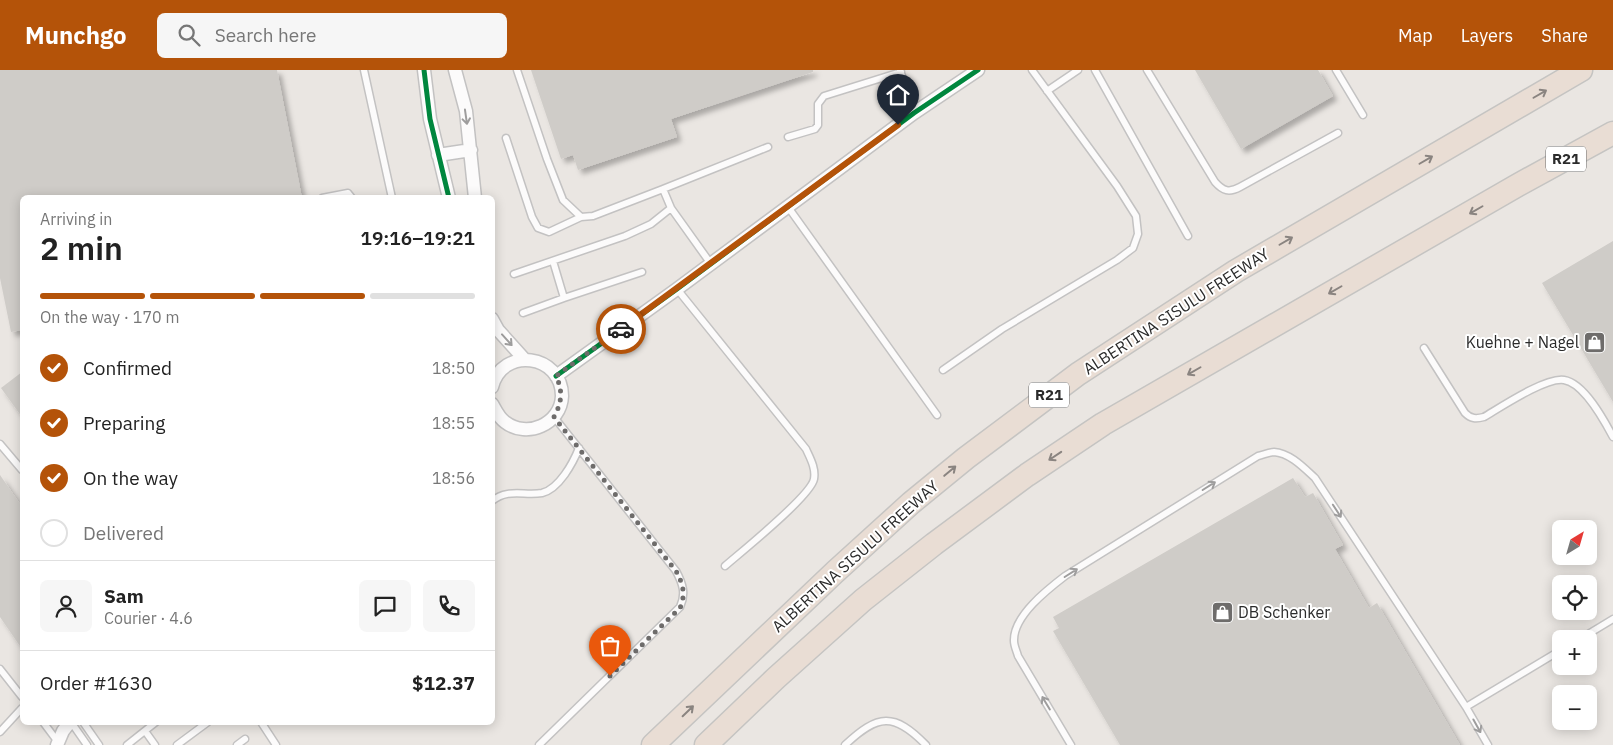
<!DOCTYPE html>
<meta charset="utf-8">
<style>
body{margin:0;font-family:"IBM Plex Sans",sans-serif;background:#f6f6f6;color:#222;height:100vh;display:flex;flex-direction:column;font-size:19px;white-space:nowrap}
*{box-sizing:border-box;margin:0}
p{font-size:16px;color:#767676}
.icon{flex:none;width:28px;height:28px;fill:none;stroke:currentColor;stroke-width:2;stroke-linecap:round;stroke-linejoin:round}
.map{position:relative;flex:1;overflow:hidden}
.details{position:absolute;left:20px;top:125px;width:475px;height:530px;display:flex;flex-direction:column;background:#fff;border-radius:8px;box-shadow:0 2px 12px #0003}
.details>*{flex:none}
.needle{width:32px;rotate:37deg}
.fabs{position:absolute;left:1552px;top:450px;display:grid;gap:10px}
.fabs a{display:grid;place-items:center;width:45px;height:45px;border-radius:8px;background:#fff;box-shadow:0 2px 12px #0003;font-size:25px}
.pin{position:absolute;display:grid;place-items:center;width:42px;height:42px;color:#fff;margin:-51px -21px;border-radius:50% 50% 50% 0;rotate:-45deg;box-shadow:0 0 5px #0007}
.pin .icon{rotate:45deg}
.courier{position:absolute;display:grid;place-items:center;width:50px;height:50px;margin:-25px;border:4px solid #b45309;border-radius:50%;background:#fff;color:#222;box-shadow:0 1px 6px #0007}
.headline em{font-style:normal;font-weight:600}
.headline div{display:flex;flex-direction:column-reverse}
.headline{display:flex;align-items:center;justify-content:space-between;height:85px;padding:0 20px}
h1{font-size:32px;font-weight:600;line-height:38px}
.bar{display:grid;grid-template-columns:repeat(4,1fr);gap:8px 5px;align-content:center;height:60px;padding:0 20px}
.bar i{height:6px;border-radius:4px;background:#e0e0e0}
.bar .selected{background:#b45309}
.bar p{grid-column:span 4}
.line{display:flex;align-items:center;gap:12px;padding:0 20px;border-top:1px solid #e0e0e0}
.line div{flex:1}
.round{display:grid;place-items:center;flex:none;width:52px;height:52px;border-radius:8px;background:#f6f6f6}
ol{padding:0 20px;list-style:none}
li{display:flex;align-items:center;gap:15px;height:55px}
li p{margin-inline-start:auto}
li .icon{padding:5px;border-radius:50%;background:#b45309;color:#fff;stroke-width:4}
li:last-child{color:#767676}
li i{width:28px;height:28px;border:2px solid #e0e0e0;border-radius:50%}
header{display:flex;align-items:center;gap:30px;box-sizing:border-box;height:70px;padding:0 25px;background:#b45309;color:#fff}
header strong{font-size:24px}
nav{display:flex;gap:28px;margin-inline-start:auto;font-size:18px}
.search{width:350px;height:45px;background:#f6f6f6;display:flex;align-items:center;gap:12px;box-sizing:border-box;padding:0 18px;border-radius:8px;color:#767676;font-size:19px}
.map>svg:first-child{display:block}
.building{fill:#cfccc8;filter:url(#shadow)}
.lines{fill:none;stroke-linecap:round;stroke-linejoin:round}
.service-casing{stroke:#c3c2c2;stroke-width:9}
.minor-casing{stroke:#c3c2c2;stroke-width:15}
.motorway-casing{stroke:#c5c4c2;stroke-width:25}
.service{stroke:#fcfbfb;stroke-width:6}
.minor{stroke:#fcfbfb;stroke-width:12}
.motorway{stroke:#e9ddd4;stroke-width:22}
.cycleway-casing{stroke:#fff;stroke-width:8}
.cycleway{stroke:#00873e;stroke-width:5}
.oneway{stroke:#8a8480}
.oneway2{stroke:#9e9d9d}
.done{stroke:#6e6c6b;stroke-width:5;stroke-dasharray:0 9}
.route{stroke:#b45309;stroke-width:6}
.labels{text-anchor:middle;stroke-width:4;stroke-linejoin:round;paint-order:stroke}
.shield{fill:#fff;stroke:#6b6b6b;stroke-width:1}
.shield-label{font-size:15px;font-weight:bold;fill:#2b2b2b}
.street-label{font-size:16px;fill:#2b2b2b;stroke:#fff}
.poi-label{font-size:16px;fill:#2b2b2b;stroke:#fff;text-anchor:end}
</style>
<header>
<strong>Munchgo</strong>
<div class="search"><svg class="icon" aria-label="search" viewBox="0 0 24 24"><circle cx="10" cy="10" r="6"/><path d="M15 15l6 6"/></svg>Search here</div>
<nav><a>Map</a><a>Layers</a><a>Share</a></nav>
</header>
<div class="map">
<svg width="1613" height="675" viewBox="0 0 1613 675">
<defs>
<filter id="shadow"><feDropShadow dx="4.5" dy="4.5" stdDeviation="2.5" flood-color="#0004"/></filter>
</defs>
<rect width="100%" height="100%" fill="#eae6e2"/>
<path class="building" d="M0,0H277L302,128H22V260L11,262L0,208Z
M531,0H813V2L671,49L677,67L578,100L573,85L561,89Z
M1195,0H1318L1333,26L1241,79Z
M1613,171V332L1542,213Z
M22,302V347L1,318Z
M0,405L22,437V579L0,547Z
M1293,408L1305,427L1313,423L1343,475L1335,479L1369,538L1377,533L1460,675H1120L1053,561L1059,558L1053,547Z"/>
<g class="lines">
<defs>
<path id="service" d="M364,0L392,128
M517,0L547,89L563,130L581,147L593,146L663,119L671,138L711,194
M900,0L914,43
M1095,0L1188,166
M1147,0L1215,112C1223,121 1229,123 1240,117L1338,63
M1336,0L1363,45
M1047,21L1078,0
M788,67L815,59L818,55V34L824,26L901,2
M506,68L532,147L538,158L549,162L581,147
M663,119L768,77
M322,128L348,123L352,128
M788,137L937,345
M514,204L625,166L651,154L671,138
M677,219L806,379C810,388 816,398 814,409C811,426 741,482 725,496
M564,228L642,202
M523,243L564,228L553,191
M1424,278L1465,343C1471,349 1476,349 1484,347C1501,337 1546,307 1564,310C1584,313 1604,350 1613,367
M943,300L1002,259L1117,190L1133,178L1138,164L1136,146L1117,116L1032,0
M0,374L22,400
M492,431C508,418 524,426 542,423C559,419 573,393 579,378
M1580,569L1613,549
M0,599L22,627
M1466,637L1561,580
M43,652L58,672
M71,652L87,675
M83,652L99,675
M261,652L276,675
M145,661L155,675
M0,662L22,638
M127,675L156,652
M177,675L208,652
M237,675L245,669
M539,675L680,537C686,524 683,514 676,501L554,347
M845,675C878,644 894,642 926,675
M1071,675L1018,586C1017,582 1014,576 1014,571C1013,546 1048,519 1065,506L1258,386C1263,385 1269,382 1274,382C1290,383 1304,398 1315,408L1466,637L1488,675"/>
<path id="minor" d="M424,0L430,49L449,128
M455,0L466,41L475,128
M438,85L471,80
M492,249L498,260L525,290
M556,306L677,219L914,43L978,0
M492,317C502,276 562,284 562,326C561,354 527,369 505,352C499,348 496,341 492,334
M57,675L63,661L70,652"/>
<path id="motorway" d="M653,675L835,502L911,433L966,388L1078,304L1236,201L1581,0
M706,675L776,608L863,530L934,474L1027,405L1103,354L1518,115L1613,63"/>
</defs>
<use href="#service" class="service-casing"/>
<use href="#minor" class="minor-casing"/>
<use href="#motorway" class="motorway-casing"/>
<use href="#service" class="service"/>
<use href="#minor" class="minor"/>
<use href="#motorway" class="motorway"/>
<defs>
<path id="cycleway" d="M424,0L430,49L449,128
M556,306L677,219L914,43L978,0"/>
</defs>
<use href="#cycleway" class="cycleway-casing"/>
<use href="#cycleway" class="cycleway"/>
</g>
<defs><path id="oneway-shaft" d="M-6 0H5M1.5-3L5.5 0L1.5 3" fill="none" stroke-width="1.6" stroke-linecap="round" stroke-linejoin="round" transform="scale(1.25)"/></defs>
<g class="oneway">
<use href="#oneway-shaft" transform="translate(1540 24) rotate(-30)"/>
<use href="#oneway-shaft" transform="translate(1426 90) rotate(-30)"/>
<use href="#oneway-shaft" transform="translate(1476 140) rotate(150)"/>
<use href="#oneway-shaft" transform="translate(1286 171) rotate(-30)"/>
<use href="#oneway-shaft" transform="translate(1335 220) rotate(150)"/>
<use href="#oneway-shaft" transform="translate(1194 301) rotate(150)"/>
<use href="#oneway-shaft" transform="translate(1055 386) rotate(146)"/>
<use href="#oneway-shaft" transform="translate(950 401) rotate(-40)"/>
<use href="#oneway-shaft" transform="translate(688 641) rotate(-44)"/>
</g>
<g class="oneway2">
<use href="#oneway-shaft" transform="translate(466 47) rotate(82)"/>
<use href="#oneway-shaft" transform="translate(507 270) rotate(48)"/>
<use href="#oneway-shaft" transform="translate(1209 416) rotate(-32)"/>
<use href="#oneway-shaft" transform="translate(1337 441) rotate(57)"/>
<use href="#oneway-shaft" transform="translate(1071 503) rotate(-32)"/>
<use href="#oneway-shaft" transform="translate(1046 633) rotate(-121)"/>
<use href="#oneway-shaft" transform="translate(1477 656) rotate(61)"/>
</g>
<g class="lines">
<path class="done" d="M610,606L680,538C686,524 683,514 676,501L554,347C562,332 563,321 556,306L621,259"/>
<path class="route" d="M621,259L898,55"/>
</g>
<defs>
<symbol id="shop-square" viewBox="-11 -11 22 22"><rect x="-9" y="-9" width="18" height="18" rx="4" fill="#6e6c6b" stroke="#fff"/><path d="M-5-2.5h2.3a2.7 3.5 0 0 1 5.4 0H5L5.5 6h-11ZM-1.5-2.5h3a1.5 2.3 0 0 0-3 0Z" fill="#fff"/></symbol>
</defs>
<g fill-rule="evenodd">
<use href="#shop-square" x="1582" y="260" width="25" height="25"/>
<use href="#shop-square" x="1210" y="530" width="25" height="25"/>
</g>
<g class="labels">
<g class="shield">
<rect x="1546" y="76.5" width="40" height="25" rx="4"/>
<rect x="1029" y="312.5" width="40" height="25" rx="4"/>
</g>
<g class="shield-label">
<text x="1566" y="94">R21</text>
<text x="1049" y="330">R21</text>
</g>
<g class="street-label">
<text transform="translate(1176 241) rotate(-33)" y="6">ALBERTINA SISULU FREEWAY</text>
<text transform="translate(855 486) rotate(-42)" y="6">ALBERTINA SISULU FREEWAY</text>
</g>
<g class="poi-label">
<text x="1579" y="278">Kuehne + Nagel</text>
<text x="1238" y="548" text-anchor="start">DB Schenker</text>
</g>
</g>
</svg>
<div class="fabs">
<a><svg class="needle" viewBox="-14 -14 28 28"><path d="M0-13l5 13h-10z" fill="#e53935"/><path d="M0 13l5-13h-10z" fill="#767676"/></svg></a>
<a><svg class="icon" aria-label="locate" viewBox="0 0 24 24"><circle cx="12" cy="12" r="6"/><path d="M12 2v4M12 18v4M2 12h4M18 12h4"/></svg></a>
<a>+</a>
<a>−</a>
</div>
<div class="pin" style="left:610px;top:606px;background:#ea580c"><svg class="icon" aria-label="bag" viewBox="0 0 24 24"><path d="M5 8h14l-1 12H6zM9 8a3 3 0 0 1 6 0"/></svg></div>
<div class="pin" style="left:898px;top:55px;background:#1f2937"><svg class="icon" aria-label="home" viewBox="0 0 24 24"><path d="M3 11l9-7 9 7M6 9v11h12V9"/></svg></div>
<div class="courier" style="left:621px;top:259px"><svg class="icon" aria-label="car" viewBox="0 0 24 24"><path d="M5 17H2v-5l4-1 3-4h7l3 4 3 1v5h-3M9 17h6M6 11h13"/><circle cx="7" cy="17" r="2"/><circle cx="17" cy="17" r="2"/></svg></div>
<section class="details">
<div class="headline"><div><h1>2 min</h1><p>Arriving in</p></div><em>19:16–19:21</em></div>
<div class="bar"><i class="selected"></i><i class="selected"></i><i class="selected"></i><i></i><p>On the way · 170 m</p></div>
<ol>
<li><svg class="icon" aria-label="check" viewBox="0 0 24 24"><path d="M5 12l5 5 9-10"/></svg>Confirmed<p>18:50</p></li>
<li><svg class="icon" aria-label="check" viewBox="0 0 24 24"><path d="M5 12l5 5 9-10"/></svg>Preparing<p>18:55</p></li>
<li><svg class="icon" aria-label="check" viewBox="0 0 24 24"><path d="M5 12l5 5 9-10"/></svg>On the way<p>18:56</p></li>
<li><i></i>Delivered</li>
</ol>
<div class="line" style="height:90px"><a class="round"><svg class="icon" aria-label="person" viewBox="0 0 24 24"><circle cx="12" cy="8" r="4"/><path d="M4 21q1-7 8-7t8 7"/></svg></a><div><b>Sam</b><p>Courier · 4.6</p></div><a class="round"><svg class="icon" aria-label="chat" viewBox="0 0 24 24"><path d="M4 5h16v11H9l-5 4z"/></svg></a><a class="round"><svg class="icon" aria-label="phone" viewBox="0 0 24 24"><path d="M5 4h4l2 5-3 2q2 4 5 5l2-3 5 2v4C11 20 4 13 5 4z"/></svg></a></div>
<div class="line" style="height:65px"><div>Order #1630</div><b>$12.37</b></div>
</section>
</div>
